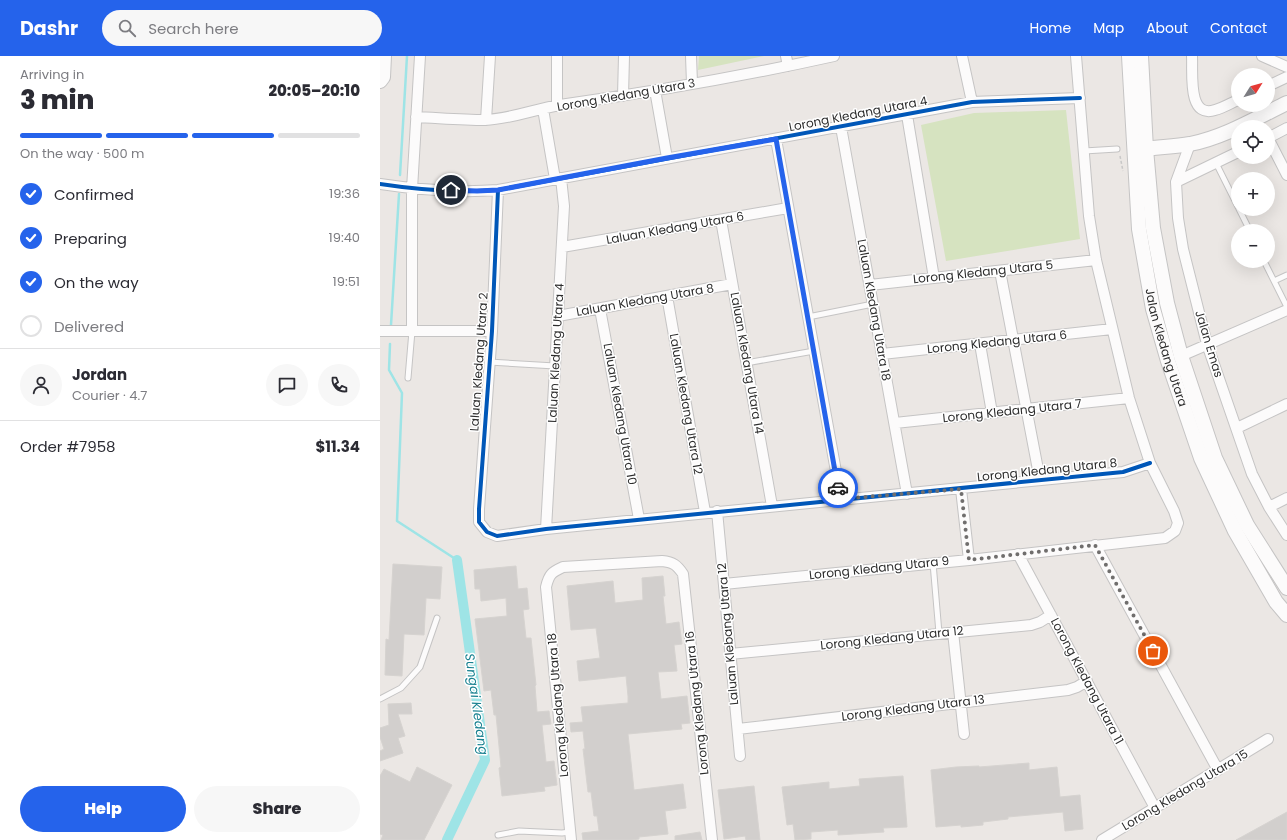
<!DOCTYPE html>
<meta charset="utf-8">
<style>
body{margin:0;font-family:Poppins,sans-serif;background:#f7f7f7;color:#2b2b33;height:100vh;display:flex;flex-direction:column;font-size:15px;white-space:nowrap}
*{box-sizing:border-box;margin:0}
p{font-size:13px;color:#7c7c81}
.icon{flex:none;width:22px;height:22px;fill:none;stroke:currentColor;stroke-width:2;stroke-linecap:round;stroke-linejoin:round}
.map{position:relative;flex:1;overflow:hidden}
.details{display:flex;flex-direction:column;background:#fff;width:380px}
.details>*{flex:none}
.needle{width:26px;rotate:53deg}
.controls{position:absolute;left:851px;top:12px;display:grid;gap:8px}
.controls a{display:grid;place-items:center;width:44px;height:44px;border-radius:50%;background:#fff;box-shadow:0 4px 16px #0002;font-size:20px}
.pin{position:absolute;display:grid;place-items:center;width:34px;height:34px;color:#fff;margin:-17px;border:2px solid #fff;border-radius:50%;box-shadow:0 1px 4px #0007}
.courier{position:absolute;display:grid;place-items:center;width:40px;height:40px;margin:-20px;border:3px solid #2563eb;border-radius:50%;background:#fff;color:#222;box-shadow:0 1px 5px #0007}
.overview em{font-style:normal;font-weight:800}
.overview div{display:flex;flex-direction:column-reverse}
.overview{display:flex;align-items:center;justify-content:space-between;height:68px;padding:0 20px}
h1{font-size:26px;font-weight:800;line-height:30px}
.bar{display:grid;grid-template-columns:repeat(4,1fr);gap:6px 4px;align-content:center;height:48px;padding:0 20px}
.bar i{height:5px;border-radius:3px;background:#e1e1e2}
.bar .active{background:#2563eb}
.bar p{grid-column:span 4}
.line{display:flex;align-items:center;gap:10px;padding:0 20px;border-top:1px solid #e1e1e2}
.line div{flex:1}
.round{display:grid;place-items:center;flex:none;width:42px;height:42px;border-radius:21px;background:#f7f7f7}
ol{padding:0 20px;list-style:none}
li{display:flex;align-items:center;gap:12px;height:44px}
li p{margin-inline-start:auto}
li .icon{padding:4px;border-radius:50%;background:#2563eb;color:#fff;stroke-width:4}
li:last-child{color:#7c7c81}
li i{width:22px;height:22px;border:2px solid #e1e1e2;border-radius:50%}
.button{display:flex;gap:8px;margin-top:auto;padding:8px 20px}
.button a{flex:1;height:46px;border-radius:24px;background:#2563eb;color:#fff;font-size:16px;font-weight:800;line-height:46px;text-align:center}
.button a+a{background:#f7f7f7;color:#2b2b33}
header{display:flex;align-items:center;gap:24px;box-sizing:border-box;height:56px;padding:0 20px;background:#2563eb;color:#fff}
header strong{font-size:19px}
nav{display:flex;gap:22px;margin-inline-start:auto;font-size:14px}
.search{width:280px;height:36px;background:#f7f7f7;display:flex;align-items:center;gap:10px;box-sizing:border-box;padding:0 14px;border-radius:22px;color:#7c7c81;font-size:15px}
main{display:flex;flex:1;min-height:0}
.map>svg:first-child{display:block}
.green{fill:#d6e3c0}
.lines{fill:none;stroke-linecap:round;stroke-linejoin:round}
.stream{stroke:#9ee4e6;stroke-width:2.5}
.canal{stroke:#9ee4e6;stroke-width:10}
.building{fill:#d2cfcd;stroke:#d6d3d0}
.lane-casing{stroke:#c5c4c4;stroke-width:7}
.street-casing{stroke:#c5c4c4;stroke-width:12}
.secondary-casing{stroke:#c5c4c4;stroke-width:16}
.path{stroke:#c8c7c7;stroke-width:1.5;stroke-dasharray:3 2;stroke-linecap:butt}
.lane{stroke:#fcfbfb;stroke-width:5}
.street{stroke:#fcfbfb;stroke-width:10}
.secondary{stroke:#fcfbfb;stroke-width:14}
.cycleway-casing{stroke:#fff;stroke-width:6}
.cycleway{stroke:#0057b8;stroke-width:4}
.done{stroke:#706e6d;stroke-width:4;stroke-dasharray:0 7.2}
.route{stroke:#2563eb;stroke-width:5}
.labels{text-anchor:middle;stroke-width:3;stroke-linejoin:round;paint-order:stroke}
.street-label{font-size:12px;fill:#2d2d2d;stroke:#fff}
.water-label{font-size:13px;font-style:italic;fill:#188190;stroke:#fff}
</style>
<header>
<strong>Dashr</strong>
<div class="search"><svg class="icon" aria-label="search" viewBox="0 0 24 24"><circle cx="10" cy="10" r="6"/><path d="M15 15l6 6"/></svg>Search here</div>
<nav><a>Home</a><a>Map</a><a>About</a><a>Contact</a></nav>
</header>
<main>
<section class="details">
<div class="overview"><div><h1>3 min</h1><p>Arriving in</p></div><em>20:05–20:10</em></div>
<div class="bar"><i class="active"></i><i class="active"></i><i class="active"></i><i></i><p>On the way · 500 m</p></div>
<ol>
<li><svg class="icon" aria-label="check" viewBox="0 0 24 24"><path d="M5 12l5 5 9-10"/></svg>Confirmed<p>19:36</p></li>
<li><svg class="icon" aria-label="check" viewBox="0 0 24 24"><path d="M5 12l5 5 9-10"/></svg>Preparing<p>19:40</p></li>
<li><svg class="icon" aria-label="check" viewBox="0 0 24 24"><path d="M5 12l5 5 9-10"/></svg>On the way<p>19:51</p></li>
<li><i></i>Delivered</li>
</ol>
<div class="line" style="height:72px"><a class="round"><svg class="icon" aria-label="person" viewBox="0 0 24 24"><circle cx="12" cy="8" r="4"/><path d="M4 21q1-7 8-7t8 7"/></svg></a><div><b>Jordan</b><p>Courier · 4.7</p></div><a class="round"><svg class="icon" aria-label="chat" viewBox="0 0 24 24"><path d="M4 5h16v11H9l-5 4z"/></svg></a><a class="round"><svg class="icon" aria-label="phone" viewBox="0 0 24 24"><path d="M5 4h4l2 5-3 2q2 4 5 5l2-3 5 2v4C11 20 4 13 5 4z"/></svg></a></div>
<div class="line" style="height:52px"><div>Order #7958</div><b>$11.34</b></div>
<div class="button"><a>Help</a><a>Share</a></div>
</section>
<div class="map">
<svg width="907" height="784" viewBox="0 0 907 784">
<rect width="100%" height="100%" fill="#ebe7e4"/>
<path class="green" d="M319,0H384L318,14Z
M686,54L700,183L566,205L541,69L594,57Z"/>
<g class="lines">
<path class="stream" d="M20,119L27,0
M11,269L19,138
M10,288L9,314L22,337L17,465L77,504"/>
<path class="canal" d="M67,784L105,704L77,504"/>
</g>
<path class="building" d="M13,508L62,511L60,543L46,542L44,579L24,578L22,620L5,619L6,583L9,584Z
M136,510L138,533L147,532L149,553L143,554L146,582H151L156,629L155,630L157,656L169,655L171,668L162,669L166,706L174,705L177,729L164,731L165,735L122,740L119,712L121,711L116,659H114L111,634L104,635L95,563L127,560L126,542L101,545L100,533H95L94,514Z
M283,520L285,540H283L286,568L299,566L302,588L294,589L297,615L278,616L281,643L307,640L310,667L301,668L302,673L248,678L254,734L303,728L306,752L285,755L288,778L259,781V783L252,784H203L202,777L219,775L217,760H214L211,736H208L203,693H205L203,675L191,676L190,667L203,666L201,651L248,647V640L246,620L199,625L197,605L220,602L216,572L191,574L187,530L233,525L235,547L263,544L262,522Z
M31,647L32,658H18L25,680L18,682L23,697L0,705V695L4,693L0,681V672L9,669L8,648Z
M649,707V714L677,711L680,741L700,739L703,773L685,775L683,756L628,761V763L603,766V769L581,771V769L556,771L551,714L576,711L599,710V711Z
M37,711L72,729L44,784H1L3,779L0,778V720L4,713L30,726Z
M523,720L527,771L503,772L504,776L458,779V774L431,776V783L415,784L413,768L407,769L402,731L449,726V733L480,730L479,723Z
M374,730L380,784H366L365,780L344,783L338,734Z
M907,756V784H856Z
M320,776L322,784H295V780Z"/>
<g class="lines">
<defs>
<path id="lane" d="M704,95L737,93
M836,107L858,151
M859,153L870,175
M884,205L907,251
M894,225L907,219
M428,261L493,248
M109,306L175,310
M366,307L434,295
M28,322L32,275
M553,507L559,577
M0,643L21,632L40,611L57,562
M118,779L139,775L182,777L190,776"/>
<path id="street" d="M311,0L312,27
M406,0L408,10
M582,0L592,46
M812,0C813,16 807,63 835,54C843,52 851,47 858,44
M882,0L907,11
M888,30L907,21
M275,34L287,102
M243,40L244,0
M177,50V0
M163,53L175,123
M527,59L554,222
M36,61C59,62 82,64 105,64C131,63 155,53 180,49C272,36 364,20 454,0
M106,64L110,0
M461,71L527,438
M888,82L907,119
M888,82L907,72
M396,83L461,443
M810,88L796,126L798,162L803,193L827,288L872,418L889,451L907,479
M796,126L858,96
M0,128C39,134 78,137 118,134L592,46L700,42
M118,134L112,275L99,453V466L107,476L117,480L166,473L743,416L770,407
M341,164L392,450
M182,191L408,152
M620,215L660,424
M490,229L716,204
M287,240L325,456
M220,253L259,463
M178,260L352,228
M0,275H112
M32,275V133L40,0
M600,288L612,357
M502,298L732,273
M801,300L907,254
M515,367L749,342
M857,372L907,348
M581,433L589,504
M889,451L907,442
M337,455L360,700
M166,473L184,150L181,122
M715,489L838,714
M638,498L775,752
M344,528L589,504L785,482L795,475L798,467L794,455L770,407L749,342L716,204L709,160L696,0
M573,576L584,678
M350,598L651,569L660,566L671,559
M358,673L688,634L697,631L707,625
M191,784L166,531C169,518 172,516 183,511L282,505C293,506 297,509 303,518L332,784
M722,784L888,683"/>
<g id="secondary">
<path id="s1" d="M749,0L759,173L773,253L788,305L821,402L855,475L896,546L907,559"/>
<path d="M761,0L766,93L773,172L787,247L801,300L835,402L867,469L907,532"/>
<path d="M0,25L3,21L4,0"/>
<path d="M758,94C775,91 793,91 810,88C845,81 876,62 907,47"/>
</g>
</defs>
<use href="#lane" class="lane-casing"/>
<use href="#street" class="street-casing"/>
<use href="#secondary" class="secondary-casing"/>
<path class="path" d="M740,100L743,115"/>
<use href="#lane" class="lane"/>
<use href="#street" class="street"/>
<use href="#secondary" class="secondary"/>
<defs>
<path id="cycleway" d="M0,128C39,134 78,137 118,134L592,46L700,42
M118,134L112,275L99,453V466L107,476L117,480L166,473L743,416L770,407"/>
</defs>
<use href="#cycleway" class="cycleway-casing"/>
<use href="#cycleway" class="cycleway"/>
</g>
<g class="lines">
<path class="done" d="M458,432L461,443L581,433L589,504L715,489L773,595"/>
<path class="route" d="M71,134L97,135L118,134L287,102L396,83L458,432"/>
</g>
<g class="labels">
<g class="street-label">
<text transform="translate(246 39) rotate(-10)" y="4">Lorong Kledang Utara 3</text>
<text transform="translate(478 58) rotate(-11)" y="4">Lorong Kledang Utara 4</text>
<text transform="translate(295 172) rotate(-10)" y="4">Laluan Kledang Utara 6</text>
<text transform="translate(603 216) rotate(-6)" y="4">Lorong Kledang Utara 5</text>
<text transform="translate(265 244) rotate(-10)" y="4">Laluan Kledang Utara 8</text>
<text transform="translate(494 254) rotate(80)" y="4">Laluan Kledang Utara 18</text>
<text transform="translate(617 286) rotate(-6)" y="4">Lorong Kledang Utara 6</text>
<text transform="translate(829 288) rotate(73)" y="4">Jalan Emas</text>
<text dy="4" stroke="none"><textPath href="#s1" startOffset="295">Jalan Kledang Utara</textPath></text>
<text transform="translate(176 297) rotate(-87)" y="4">Laluan Kledang Utara 4</text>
<text transform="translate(99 306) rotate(-86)" y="4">Laluan Kledang Utara 2</text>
<text transform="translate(367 307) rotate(80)" y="4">Laluan Kledang Utara 14</text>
<text transform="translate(306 348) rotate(80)" y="4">Laluan Kledang Utara 12</text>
<text transform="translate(632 355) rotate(-6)" y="4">Lorong Kledang Utara 7</text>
<text transform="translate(240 358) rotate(80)" y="4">Laluan Kledang Utara 10</text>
<text transform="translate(667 414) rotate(-6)" y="4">Lorong Kledang Utara 8</text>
<text transform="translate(499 512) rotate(-6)" y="4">Lorong Kledang Utara 9</text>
<text transform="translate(348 578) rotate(-95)" y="4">Laluan Klebang Utara 12</text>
<text transform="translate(512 582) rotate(-6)" y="4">Lorong Kledang Utara 12</text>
<text transform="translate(707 625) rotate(62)" y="4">Lorong Kledang Utara 11</text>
<text transform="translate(317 647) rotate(-96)" y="4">Lorong Kledang Utara 16</text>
<text transform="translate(178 649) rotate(-95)" y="4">Lorong Kledang Utara 18</text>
<text transform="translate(533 652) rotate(-7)" y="4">Lorong Kledang Utara 13</text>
<text transform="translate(805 734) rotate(-31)" y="4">Lorong Kledang Utara 15</text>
</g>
<g class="water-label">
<text transform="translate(97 648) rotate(82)" y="5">Sungai Kledang</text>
</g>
</g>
</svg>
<div class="controls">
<a><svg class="needle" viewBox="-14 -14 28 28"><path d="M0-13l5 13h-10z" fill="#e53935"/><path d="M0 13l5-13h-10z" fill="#7c7c81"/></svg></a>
<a><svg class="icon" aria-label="locate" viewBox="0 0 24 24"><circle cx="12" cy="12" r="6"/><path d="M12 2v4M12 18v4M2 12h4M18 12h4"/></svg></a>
<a>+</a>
<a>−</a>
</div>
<div class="pin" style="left:773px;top:595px;background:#ea580c"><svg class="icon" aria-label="bag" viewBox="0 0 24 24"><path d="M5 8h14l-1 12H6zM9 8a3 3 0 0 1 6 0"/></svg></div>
<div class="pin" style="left:71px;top:134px;background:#1f2937"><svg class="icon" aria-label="home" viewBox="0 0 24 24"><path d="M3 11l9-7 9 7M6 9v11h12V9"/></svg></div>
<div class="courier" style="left:458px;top:432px"><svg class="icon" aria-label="car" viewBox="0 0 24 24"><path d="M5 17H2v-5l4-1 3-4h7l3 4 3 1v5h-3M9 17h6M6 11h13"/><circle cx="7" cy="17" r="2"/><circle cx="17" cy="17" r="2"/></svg></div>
</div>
</main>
